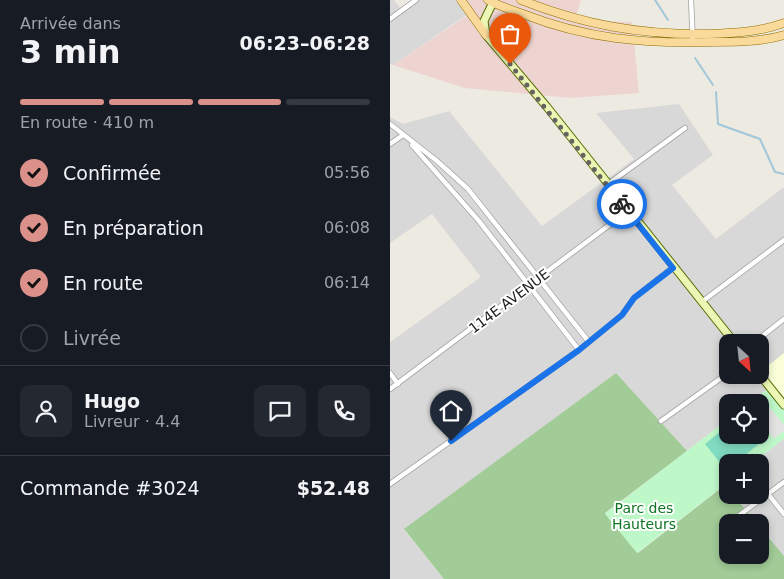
<!DOCTYPE html>
<html lang="fr">
<meta charset="utf-8">
<style>
body{margin:0;font-family:"DejaVu Sans",sans-serif;background:#242831;color:#f1f3f6;height:100vh;display:flex;flex-direction:column;font-size:19px;white-space:nowrap}
*{box-sizing:border-box;margin:0}
p{font-size:16px;color:#9ea1a6}
.icon{flex:none;width:28px;height:28px;fill:none;stroke:currentColor;stroke-width:2;stroke-linecap:round;stroke-linejoin:round}
.map{position:relative;flex:1;overflow:hidden}
.panel{display:flex;flex-direction:column;background:#171b24;width:390px}
.panel>*{flex:none}
.needle{width:32px;rotate:153deg}
.controls{position:absolute;left:329px;top:334px;display:grid;gap:10px}
.controls a{display:grid;place-items:center;width:50px;height:50px;border-radius:10px;background:#171b24;box-shadow:0 2px 8px #0003;font-size:25px}
.pin{position:absolute;display:grid;place-items:center;width:42px;height:42px;color:#fff;margin:-51px -21px;border-radius:50% 50% 50% 0;rotate:-45deg;box-shadow:0 0 5px #0007}
.pin .icon{rotate:45deg}
.courier{position:absolute;display:grid;place-items:center;width:50px;height:50px;margin:-25px;border:4px solid #1a73e8;border-radius:50%;background:#fff;color:#222;box-shadow:0 1px 6px #0007}
.head em{font-style:normal;font-weight:700}
.head div{display:flex;flex-direction:column-reverse}
.head{display:flex;align-items:center;justify-content:space-between;height:85px;padding:0 20px}
h1{font-size:32px;font-weight:700;line-height:38px}
.bar{display:grid;grid-template-columns:repeat(4,1fr);gap:8px 5px;align-content:center;height:60px;padding:0 20px}
.bar i{height:6px;border-radius:4px;background:#363941}
.bar .current{background:#db918a}
.bar p{grid-column:span 4}
.line{display:flex;align-items:center;gap:12px;padding:0 20px;border-top:1px solid #363941}
.line div{flex:1}
.round{display:grid;place-items:center;flex:none;width:52px;height:52px;border-radius:10px;background:#242831}
ol{padding:0 20px;list-style:none}
li{display:flex;align-items:center;gap:15px;height:55px}
li p{margin-inline-start:auto}
li .icon{padding:5px;border-radius:50%;background:#db918a;color:#111;stroke-width:4}
li:last-child{color:#9ea1a6}
li i{width:28px;height:28px;border:2px solid #363941;border-radius:50%}
main{display:flex;flex:1;min-height:0}
.map>svg:first-child{display:block}
.residential{fill:#d9d8d8;fill-rule:evenodd}
.commercial{fill:#eed4d0}
.education{fill:#fafed9}
.forest{fill:#a1cb97}
.park{fill:#bef7c8}
.pitch{fill:#80dbc1}
.parking{fill:#e3e3e3}
.lines{fill:none;stroke-linecap:round;stroke-linejoin:round}
.stream{stroke:#a2c7da;stroke-width:2}
.street-casing{stroke:#a2a2a2;stroke-width:6}
.secondary-casing{stroke:#586d07;stroke-width:9}
.primary-casing{stroke:#8f6f04;stroke-width:9}
.street{stroke:#fff;stroke-width:4.5}
.secondary{stroke:#edf7b5;stroke-width:7}
.primary{stroke:#f9da9a;stroke-width:8}
.done{stroke:#646360;stroke-width:5;stroke-dasharray:0 9}
.route{stroke:#1a73e8;stroke-width:6}
.labels{text-anchor:middle;stroke-width:4;stroke-linejoin:round;paint-order:stroke}
.street-label{font-size:14px;fill:#1b1b1b;stroke:#fff}
.park-label{font-size:14px;fill:#0e7521;stroke:#fff}
</style>
<main>
<section class="panel">
<div class="head"><div><h1>3 min</h1><p>Arrivée dans</p></div><em>06:23–06:28</em></div>
<div class="bar"><i class="current"></i><i class="current"></i><i class="current"></i><i></i><p>En route · 410 m</p></div>
<ol>
<li><svg class="icon" aria-label="check" viewBox="0 0 24 24"><path d="M5 12l5 5 9-10"/></svg>Confirmée<p>05:56</p></li>
<li><svg class="icon" aria-label="check" viewBox="0 0 24 24"><path d="M5 12l5 5 9-10"/></svg>En préparation<p>06:08</p></li>
<li><svg class="icon" aria-label="check" viewBox="0 0 24 24"><path d="M5 12l5 5 9-10"/></svg>En route<p>06:14</p></li>
<li><i></i>Livrée</li>
</ol>
<div class="line" style="height:90px"><a class="round"><svg class="icon" aria-label="person" viewBox="0 0 24 24"><circle cx="12" cy="8" r="4"/><path d="M4 21q1-7 8-7t8 7"/></svg></a><div><b>Hugo</b><p>Livreur · 4.4</p></div><a class="round"><svg class="icon" aria-label="chat" viewBox="0 0 24 24"><path d="M4 5h16v11H9l-5 4z"/></svg></a><a class="round"><svg class="icon" aria-label="phone" viewBox="0 0 24 24"><path d="M5 4h4l2 5-3 2q2 4 5 5l2-3 5 2v4C11 20 4 13 5 4z"/></svg></a></div>
<div class="line" style="height:65px"><div>Commande #3024</div><b>$52.48</b></div>
</section>
<div class="map">
<svg width="394" height="579" viewBox="0 0 394 579">
<rect width="100%" height="100%" fill="#edeae1"/>
<path class="residential" d="M0,0H4L11,9L23,0H68L78,14L3,65L0,64Z
M289,104L323,155L282,185L326,239L394,187V406L379,388L360,402H338L337,420L297,451L226,373L14,530L54,579H0V342L91,277L42,214L0,243V117L13,124L59,111L152,226L244,159L206,113ZM338,342H370V375H338Z
M394,438V556L370,527V522H366L343,495H370V462H363Z"/>
<path class="commercial" d="M68,0H191L185,20L242,22L249,93L181,98L75,88L3,65L78,15Z"/>
<path class="education" d="M394,353V405L370,372Z"/>
<path class="forest" d="M226,373L297,451L215,513L248,553L335,485L338,495H343L366,522H338V555H370V527L394,556V579H54L14,529Z"/>
<path class="park" d="M379,388L394,407V439L364,462H338L337,483L247,553L215,514L337,420L338,435H370V402H360Z"/>
<path class="pitch" d="M337,426L338,435H370L374,440L346,462H338L336,470L315,444Z"/>
<path class="parking" d="M372,398L394,425V431L384,439L370,422V402H366Z"/>
<g class="lines">
<path class="stream" d="M265,0L278,20
M305,58L323,85
M326,92L328,124L370,139L385,172L394,174"/>
<defs>
<path id="street" d="M301,0L303,43
M0,19L26,0
M0,124L47,161L78,189L199,342
M0,144L13,135
M22,145L89,221L189,350
M217,185L295,128
M313,301L394,240
M365,342L394,319
M0,373L8,384
M0,389L238,211
M271,421L338,373
M0,484L189,350L232,315L244,298L283,267
M378,494L394,514
M343,520L394,482"/>
<path id="secondary" d="M104,0L94,21L96,35L157,107L344,342
M370,375L394,405"/>
<path id="primary" d="M71,0L96,35
M98,0C109,6 122,10 133,14C197,39 254,44 322,42C346,42 370,42 394,35
M131,0C194,25 251,35 318,34C344,33 370,32 394,23"/>
</defs>
<use href="#street" class="street-casing"/>
<use href="#secondary" class="secondary-casing"/>
<use href="#primary" class="primary-casing"/>
<use href="#street" class="street"/>
<use href="#secondary" class="secondary"/>
<use href="#primary" class="primary"/>
</g>
<g class="lines">
<path class="done" d="M120,64L232,204"/>
<path class="route" d="M61,441L189,350L232,315L244,298L283,268L232,204"/>
</g>
<g class="labels">
<g class="street-label">
<text transform="translate(119 301) rotate(-37)" y="5">114E AVENUE</text>
</g>
<g class="park-label">
<text x="254" y="513">Parc des<tspan x="254" dy="16">Hauteurs</tspan></text>
</g>
</g>
</svg>
<div class="controls">
<a><svg class="needle" viewBox="-14 -14 28 28"><path d="M0-13l5 13h-10z" fill="#e53935"/><path d="M0 13l5-13h-10z" fill="#9ea1a6"/></svg></a>
<a><svg class="icon" aria-label="locate" viewBox="0 0 24 24"><circle cx="12" cy="12" r="6"/><path d="M12 2v4M12 18v4M2 12h4M18 12h4"/></svg></a>
<a>+</a>
<a>−</a>
</div>
<div class="pin" style="left:120px;top:64px;background:#ea580c"><svg class="icon" aria-label="bag" viewBox="0 0 24 24"><path d="M5 8h14l-1 12H6zM9 8a3 3 0 0 1 6 0"/></svg></div>
<div class="pin" style="left:61px;top:441px;background:#1f2937"><svg class="icon" aria-label="home" viewBox="0 0 24 24"><path d="M3 11l9-7 9 7M6 9v11h12V9"/></svg></div>
<div class="courier" style="left:232px;top:204px"><svg class="icon" aria-label="bike" viewBox="0 0 24 24"><circle cx="6" cy="16" r="4"/><circle cx="18" cy="16" r="4"/><path d="M6 16l4-8h5l3 8M10 8l3 8H6M13 5h3"/></svg></div>
</div>
</main>
